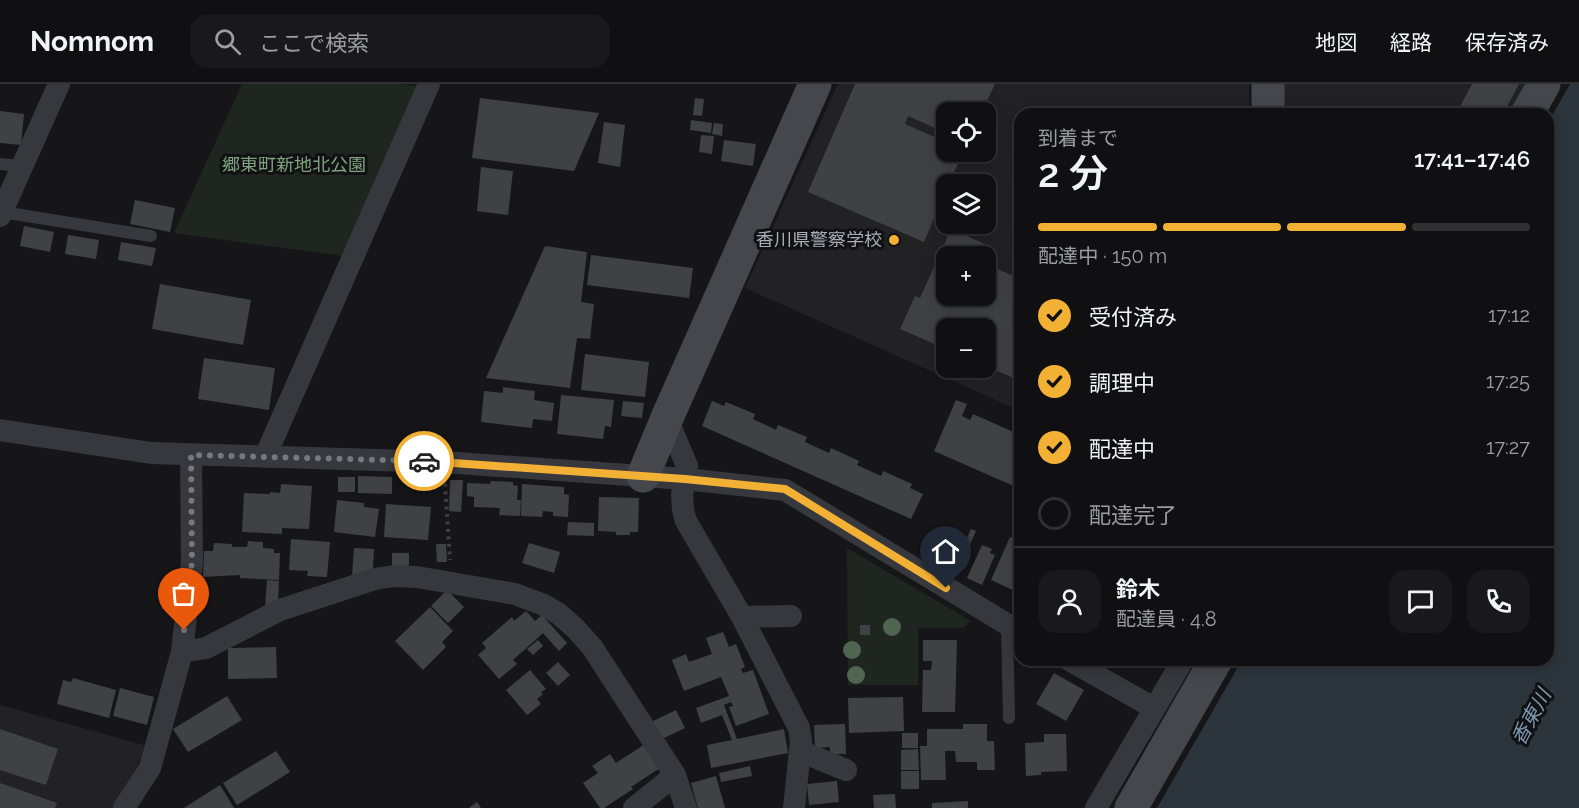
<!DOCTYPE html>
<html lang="ja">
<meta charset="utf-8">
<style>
body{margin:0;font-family:Raleway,"Noto Sans JP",sans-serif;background:#19191b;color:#f1f3f6;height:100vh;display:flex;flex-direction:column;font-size:22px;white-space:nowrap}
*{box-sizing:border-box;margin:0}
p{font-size:20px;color:#9c9d9f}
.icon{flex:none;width:33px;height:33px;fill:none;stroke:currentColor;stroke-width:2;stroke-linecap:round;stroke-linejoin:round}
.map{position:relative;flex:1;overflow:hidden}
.details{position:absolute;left:1014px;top:24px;width:540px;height:558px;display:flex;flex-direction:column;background:#101012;border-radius:18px;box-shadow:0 3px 15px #0003,0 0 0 2px #303032}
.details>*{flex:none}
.fabs{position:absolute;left:936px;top:18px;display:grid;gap:12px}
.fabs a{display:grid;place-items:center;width:60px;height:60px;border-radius:12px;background:#101012;box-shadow:0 3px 15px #0003,0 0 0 2px #303032;font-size:30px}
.pin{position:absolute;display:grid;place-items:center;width:51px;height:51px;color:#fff;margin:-62px -26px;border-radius:50% 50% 50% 0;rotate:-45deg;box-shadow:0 0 6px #0007}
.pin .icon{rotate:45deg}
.courier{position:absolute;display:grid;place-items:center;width:60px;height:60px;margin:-30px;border:4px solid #f2b134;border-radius:50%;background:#fff;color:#222;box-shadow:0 2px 8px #0007}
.head em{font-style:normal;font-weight:600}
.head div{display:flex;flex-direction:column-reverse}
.head{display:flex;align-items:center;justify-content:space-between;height:102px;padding:0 24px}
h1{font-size:39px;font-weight:600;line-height:45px}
.bar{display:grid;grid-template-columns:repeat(4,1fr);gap:9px 6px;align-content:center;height:72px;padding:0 24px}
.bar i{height:8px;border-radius:4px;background:#303032}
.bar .active{background:#f2b134}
.bar p{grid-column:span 4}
.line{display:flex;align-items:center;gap:15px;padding:0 24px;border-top:2px solid #303032}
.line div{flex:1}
.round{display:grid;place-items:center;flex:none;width:63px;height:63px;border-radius:18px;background:#19191b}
ol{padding:0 24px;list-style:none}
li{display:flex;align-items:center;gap:18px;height:66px}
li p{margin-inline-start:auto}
li .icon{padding:6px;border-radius:50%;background:#f2b134;color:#111;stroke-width:4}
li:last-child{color:#9c9d9f}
li i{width:33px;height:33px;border:3px solid #303032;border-radius:50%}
header{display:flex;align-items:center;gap:36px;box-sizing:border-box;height:84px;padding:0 30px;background:#101012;border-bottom:2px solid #303032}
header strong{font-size:28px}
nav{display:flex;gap:33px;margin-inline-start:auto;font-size:21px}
.search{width:420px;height:54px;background:#19191b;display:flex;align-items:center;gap:15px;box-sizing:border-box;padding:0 21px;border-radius:18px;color:#9c9d9f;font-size:22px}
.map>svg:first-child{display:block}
.built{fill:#222225;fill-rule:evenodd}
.green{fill:#1e261f}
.water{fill:#2c353c}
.building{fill:#404145}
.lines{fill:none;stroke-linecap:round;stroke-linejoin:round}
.path{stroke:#3d3f44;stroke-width:4;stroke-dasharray:3 4.5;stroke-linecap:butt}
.lane{stroke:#37383d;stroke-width:12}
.street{stroke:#37383d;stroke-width:22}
.secondary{stroke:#45474d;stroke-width:33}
.tree{fill:#506452}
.done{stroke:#757880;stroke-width:6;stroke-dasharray:0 10.8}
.route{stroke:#f2b134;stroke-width:8}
.poi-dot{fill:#f2b134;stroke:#111113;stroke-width:2}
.labels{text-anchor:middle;stroke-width:6;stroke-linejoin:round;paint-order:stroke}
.park-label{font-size:18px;fill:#7fa381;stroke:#111113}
.poi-label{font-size:18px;fill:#a8adb8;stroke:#111113;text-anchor:end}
.water-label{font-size:20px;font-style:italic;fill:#7f9bb3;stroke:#111113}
</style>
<header>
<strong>Nomnom</strong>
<div class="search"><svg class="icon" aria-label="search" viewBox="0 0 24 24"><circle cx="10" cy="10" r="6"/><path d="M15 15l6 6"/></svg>ここで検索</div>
<nav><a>地図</a><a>経路</a><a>保存済み</a></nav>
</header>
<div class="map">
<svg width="1579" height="724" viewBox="0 0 1579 724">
<rect width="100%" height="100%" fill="#161618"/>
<path class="built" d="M838,0H1249V30H1020V327L745,204ZM946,28H986V68H946ZM946,100H986V140H946ZM946,172H986V212H946ZM946,244H986V284H946Z
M1283,0H1529L1512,30H1283Z
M0,621L147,662L117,724H0Z"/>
<path class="green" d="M242,0H403L416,2L343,172L174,149Z
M847,464L971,537L963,544H918V601H848Z"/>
<path class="water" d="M1570,0H1579V724H1157L1242,576H1548V39Z"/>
<path class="building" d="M855,0H995L982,28H946V49L908,32L905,40L946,58V68H963L949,100H946V106L924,158L808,108Z
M1472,0H1519L1503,30H1456Z
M480,14L504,17L599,29L574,87L472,74Z
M695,14L704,15L702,32L693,31Z
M0,27L24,30L21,61L0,59Z
M691,36L712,39L711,49L690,46Z
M604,38L625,41L620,83L598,79Z
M714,39L723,40L722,52L712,50Z
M701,51L714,52L712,70L699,68Z
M724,56L756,60L753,82L721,77Z
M481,83L513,87L508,131L477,127Z
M135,116L175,124L170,148L130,140Z
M24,142L54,148L50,168L20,162Z
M951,145L985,160L979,172H946V212H986V180L1020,195V297L986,282V244H946V265L900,245L915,212L920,214Z
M68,151L99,156L96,175L65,170Z
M121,158L156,164L152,182L118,176Z
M545,162L587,168L581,218L594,220L590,255L577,254L570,304L486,294Z
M591,171L693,184L689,214L587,201Z
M160,200L251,216L243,261L152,245Z
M585,270L649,278L645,313L581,306Z
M204,274L275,284L269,326L198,315Z
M503,303L535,307L534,316L554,319L552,337L533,335L532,344L481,338L484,307L503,309Z
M561,311L614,316L611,343L605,342L603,355L557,350Z
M956,316L967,320L962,332L970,336L973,330L1020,351V405L934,367Z
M623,317L644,319L642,334L621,332Z
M712,317L724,322L726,318L755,330L753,335L776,346L778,341L807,353L805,358L829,369L831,364L859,377L857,381L881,392L883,387L912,400L910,404L923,410L911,435L702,342Z
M358,392L392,393V410L358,409Z
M338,393H355V408H338Z
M450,396H463L461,428L449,427Z
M491,397L513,398V401L518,402L517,416H521L520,432L499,431L500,424L474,423V413L467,412V399L490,400Z
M281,400L312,402L309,445L282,444V450L242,448L244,409L270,410V408L280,409Z
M522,400L564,403V410L569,411L568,433L553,432V428L543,427L542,433L521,432Z
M599,413L639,414L638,448H630V451H616V448L598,447Z
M337,416L364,419V423L379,425L375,453L334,448Z
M386,420L431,423L428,456L384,453Z
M568,438L594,439V452L567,451Z
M971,445L976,447L961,481L956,478Z
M1010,453L1020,457V505L1017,508L991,496Z
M291,455L330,458L327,493L307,492L308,487L289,486Z
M248,457L263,458V464L274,465V469H280L279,496L240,494V491L203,493L204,467H213L214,459L232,460V463H247Z
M529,459L560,468L554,489L522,479Z
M436,460H446L447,478H437Z
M982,461L992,465L990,469L995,471L982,501L967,494Z
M354,464L374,465L373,485L352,492Z
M392,469H409V482H392Z
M267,496L279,497L278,519L265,525Z
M447,506L464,523L448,539L431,522Z
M430,523L453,547L442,558L446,563L423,586L395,557Z
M526,527L535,537L542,531L567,559L559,567L543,549L513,576L517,580L499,595L478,571L486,564L482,559L512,533L514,537Z
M860,541H870V551H860Z
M723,548L729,563L736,560L745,583L741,585L743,589L753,586L769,630L736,642L729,623L733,622L731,618L724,621L737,655L784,645L788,669L711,684L707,661L732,656L722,631L701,639L696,624L729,612L721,593L684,607L672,576L686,570L689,578L712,570L706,554Z
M538,556L543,562L533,571L527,565Z
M923,556H957L955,628H922L923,586H931L932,577H923Z
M276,563L277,594L228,595V564Z
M558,578L570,591L558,602L546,589Z
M530,586L546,605L541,608L543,610L537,615L541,620L527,631L506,606Z
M1054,589L1084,606L1066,637L1036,620Z
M73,594L116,606L109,634L57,620L63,596L71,598Z
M120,604L154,613L147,641L113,632Z
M227,612L242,636L188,668L173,645Z
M903,613L904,647L849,649L848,614Z
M676,626L685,644L660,656L651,638Z
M845,640L846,670H830V663L815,664L814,641Z
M963,640H987V657H994L995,686H977V678H956L955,667H945L946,696H921L920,662H927V645H963Z
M0,645L58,665L46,701L0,686Z
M902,649H918V664H902Z
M1044,650H1066L1067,687L1041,688V691L1026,692L1025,659L1044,658Z
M645,660L660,684L631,703L633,705L604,724H600L583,699L598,689L592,682L610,670L616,679Z
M918,665L919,686H901V666Z
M276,667L290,688L237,721L223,699Z
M750,682L752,692L721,698L719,689Z
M901,687H919V705H901Z
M716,692L725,724H698L691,699Z
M837,697L839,718L809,721L807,700Z
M0,699L57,719L55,724H0Z
M220,701L234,724H184Z
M895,710L896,724H874L873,711Z
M968,717V724H932V719Z
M477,718L481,724H469Z"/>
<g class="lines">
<path class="path" d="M445,400L450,476"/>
<path class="lane" d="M0,80L22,82
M2,128L151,152
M1007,541L1009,634"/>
<path class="street" d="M0,132L59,0
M667,334L687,382L682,411L683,426L686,437L742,533L799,644L801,657L794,724
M0,346L151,369L443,378L685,395L785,406L1020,548
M265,373L429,0
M742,533L791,532
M182,568L192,477L191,371
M1069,576L1154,624
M800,667L846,686
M124,724L150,684L182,568L206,564L280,526L375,495L393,492L417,493L515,510L544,521L559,530L575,544L592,563L675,691L686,724
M634,724L675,691
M1096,724L1183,576"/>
<path class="secondary" d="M1268,30V0
M1527,30L1544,0
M643,392L667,334L815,0
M1131,724L1216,576"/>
</g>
<g class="tree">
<circle cx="892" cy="543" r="9"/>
<circle cx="852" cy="566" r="9"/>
<circle cx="856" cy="591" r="9"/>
</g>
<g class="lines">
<path class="done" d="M184,546L192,477L191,371L424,377"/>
<path class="route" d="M424,377L685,395L785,405L946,504"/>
</g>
<circle class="poi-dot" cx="894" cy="156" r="6"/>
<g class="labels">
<g class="park-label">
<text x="294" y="87">郷東町新地北公園</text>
</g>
<g class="poi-label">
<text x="882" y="162">香川県警察学校</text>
</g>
<g class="water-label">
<text transform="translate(1531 633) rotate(-62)" y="7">香東川</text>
</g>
</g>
</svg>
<div class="fabs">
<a><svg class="icon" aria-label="locate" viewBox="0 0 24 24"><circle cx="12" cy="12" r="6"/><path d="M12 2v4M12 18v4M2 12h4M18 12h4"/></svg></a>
<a><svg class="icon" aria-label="layers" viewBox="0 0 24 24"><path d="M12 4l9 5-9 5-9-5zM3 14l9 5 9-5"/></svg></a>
<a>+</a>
<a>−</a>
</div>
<div class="pin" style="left:184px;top:546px;background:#ea580c"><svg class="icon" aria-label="bag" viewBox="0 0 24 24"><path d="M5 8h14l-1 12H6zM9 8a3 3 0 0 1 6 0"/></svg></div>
<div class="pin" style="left:946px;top:504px;background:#1f2937"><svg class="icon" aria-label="home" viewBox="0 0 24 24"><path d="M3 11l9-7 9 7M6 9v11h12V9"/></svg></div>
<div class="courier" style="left:424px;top:377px"><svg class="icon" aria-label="car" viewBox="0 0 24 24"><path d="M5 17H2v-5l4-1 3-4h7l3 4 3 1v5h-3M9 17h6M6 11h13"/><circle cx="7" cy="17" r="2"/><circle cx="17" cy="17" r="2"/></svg></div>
<section class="details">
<div class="head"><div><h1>2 分</h1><p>到着まで</p></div><em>17:41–17:46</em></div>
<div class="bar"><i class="active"></i><i class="active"></i><i class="active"></i><i></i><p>配達中 · 150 m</p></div>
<ol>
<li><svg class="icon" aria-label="check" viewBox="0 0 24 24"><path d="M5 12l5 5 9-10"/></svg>受付済み<p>17:12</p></li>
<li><svg class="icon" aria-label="check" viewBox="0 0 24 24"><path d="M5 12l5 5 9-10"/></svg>調理中<p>17:25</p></li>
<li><svg class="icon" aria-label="check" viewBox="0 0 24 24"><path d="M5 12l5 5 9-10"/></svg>配達中<p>17:27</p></li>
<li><i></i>配達完了</li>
</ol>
<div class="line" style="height:108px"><a class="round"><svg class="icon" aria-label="person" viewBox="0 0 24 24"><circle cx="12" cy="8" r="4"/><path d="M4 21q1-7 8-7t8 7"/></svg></a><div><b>鈴木</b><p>配達員 · 4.8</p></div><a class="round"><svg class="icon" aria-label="chat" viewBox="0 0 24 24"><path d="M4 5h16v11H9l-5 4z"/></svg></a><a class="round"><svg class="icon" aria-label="phone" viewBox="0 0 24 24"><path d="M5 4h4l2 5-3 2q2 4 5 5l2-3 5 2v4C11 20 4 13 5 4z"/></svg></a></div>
</section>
</div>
